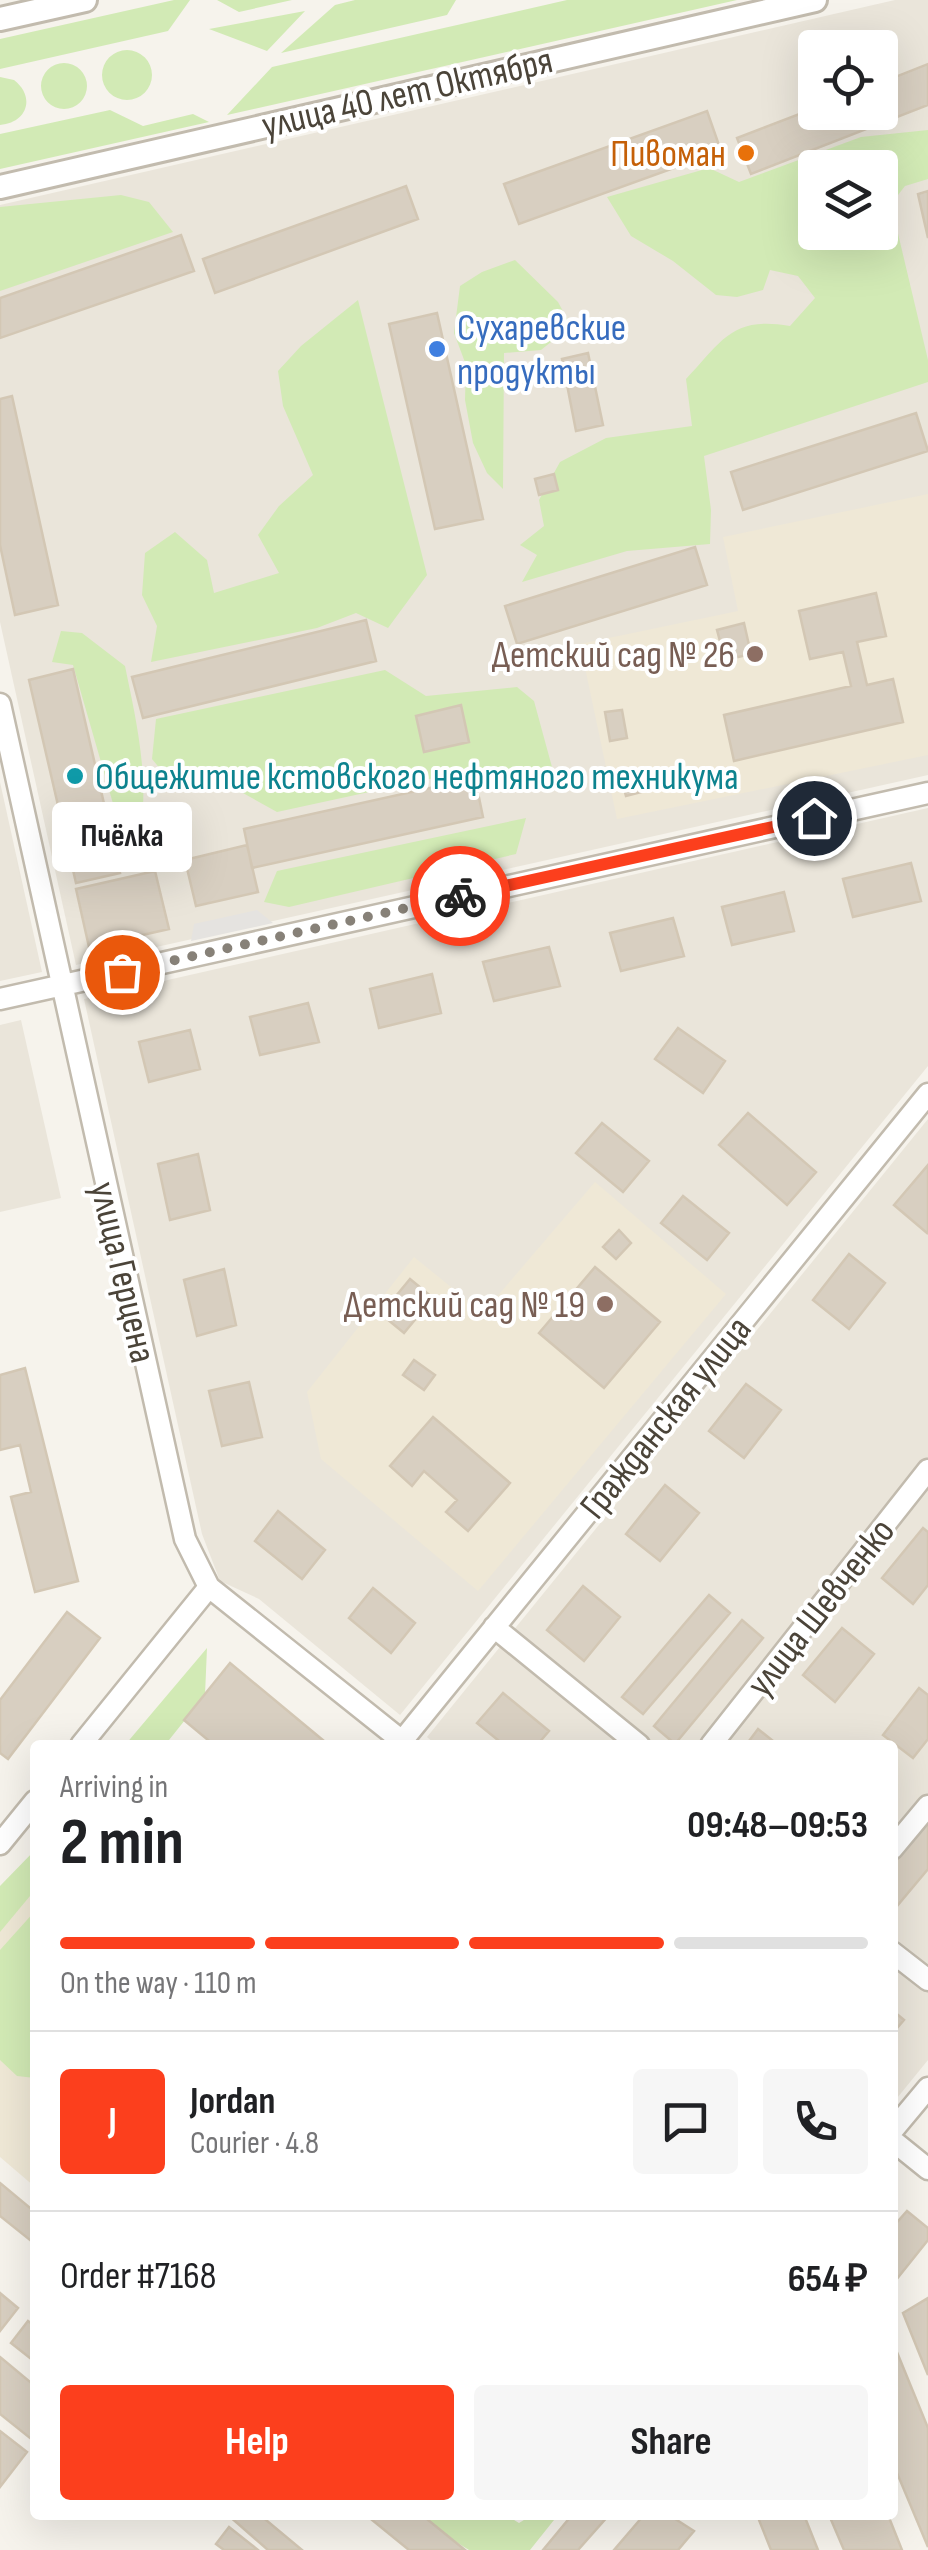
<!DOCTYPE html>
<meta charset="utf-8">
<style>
body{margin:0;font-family:"Sofia Sans Condensed",sans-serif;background:#f6f6f6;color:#202124;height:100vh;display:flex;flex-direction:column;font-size:38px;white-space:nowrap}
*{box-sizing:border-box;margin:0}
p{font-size:32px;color:#757577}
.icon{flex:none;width:55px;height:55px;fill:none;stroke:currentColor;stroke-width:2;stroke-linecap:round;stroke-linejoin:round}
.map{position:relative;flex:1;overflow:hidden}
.sheet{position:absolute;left:30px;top:1740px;width:868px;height:780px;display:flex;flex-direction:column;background:#fff;border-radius:10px;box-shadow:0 10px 40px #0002}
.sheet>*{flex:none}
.tools{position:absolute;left:798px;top:30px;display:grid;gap:20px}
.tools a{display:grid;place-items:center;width:100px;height:100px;border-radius:10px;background:#fff;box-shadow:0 10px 40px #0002;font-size:50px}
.pin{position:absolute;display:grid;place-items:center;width:85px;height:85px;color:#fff;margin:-42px;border:5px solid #fff;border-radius:50%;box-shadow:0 2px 10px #0007}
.courier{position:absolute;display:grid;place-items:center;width:100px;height:100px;margin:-50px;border:8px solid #fc3f1d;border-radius:50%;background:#fff;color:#222;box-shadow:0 2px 12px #0007}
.bubble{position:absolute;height:70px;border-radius:10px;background:#fff;box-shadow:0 10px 40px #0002;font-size:32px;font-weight:700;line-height:70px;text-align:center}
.headline em{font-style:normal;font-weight:700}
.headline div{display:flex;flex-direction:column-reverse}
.headline{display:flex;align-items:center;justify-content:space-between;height:170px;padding:0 30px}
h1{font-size:65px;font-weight:700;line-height:75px}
.bar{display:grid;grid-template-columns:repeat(4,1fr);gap:15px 10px;align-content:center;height:120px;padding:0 30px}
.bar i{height:12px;border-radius:8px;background:#e0e0e0}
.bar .current{background:#fc3f1d}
.bar p{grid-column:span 4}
.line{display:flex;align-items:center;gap:25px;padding:0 30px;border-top:2px solid #e0e0e0}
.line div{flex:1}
.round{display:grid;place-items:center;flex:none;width:105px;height:105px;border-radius:10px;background:#f6f6f6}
.cta{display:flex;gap:20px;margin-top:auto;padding:20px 30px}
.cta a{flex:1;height:115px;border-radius:10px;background:#fc3f1d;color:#fff;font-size:40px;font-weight:700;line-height:115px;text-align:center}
.cta a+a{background:#f6f6f6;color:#202124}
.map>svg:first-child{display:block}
.residential{fill:#eae5da;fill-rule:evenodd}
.education{fill:#efe8d6}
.green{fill:#d2eab5;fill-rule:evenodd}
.parking{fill:#e5e3e0}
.building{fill:#d8cfc1;stroke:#d3c7b4;stroke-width:2.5}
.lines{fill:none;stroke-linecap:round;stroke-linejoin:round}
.minor-casing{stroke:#c2bbae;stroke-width:25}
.tertiary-casing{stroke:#c2bbae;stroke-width:28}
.minor{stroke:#fff;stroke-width:20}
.tertiary{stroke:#fff;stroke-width:22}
.done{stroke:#878178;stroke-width:10;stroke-dasharray:0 18}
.route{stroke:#fc3f1d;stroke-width:12}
.food-dot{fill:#e8710a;stroke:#fff;stroke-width:4}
.shop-dot{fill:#3f7fe0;stroke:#fff;stroke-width:4}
.education-dot{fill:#8d6e63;stroke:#fff;stroke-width:4}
.culture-dot{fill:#0f9aa8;stroke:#fff;stroke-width:4}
.labels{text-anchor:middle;stroke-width:8;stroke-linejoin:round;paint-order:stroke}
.street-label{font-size:38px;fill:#4b4439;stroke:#fff}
.food-label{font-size:38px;fill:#c56008;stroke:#fff;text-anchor:end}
.shop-label{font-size:38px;fill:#366cbe;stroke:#fff;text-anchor:start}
.education-label{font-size:38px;fill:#785e54;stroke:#fff;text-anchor:end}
.culture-label{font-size:38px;fill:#0d838f;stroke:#fff;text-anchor:start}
</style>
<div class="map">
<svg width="928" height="2550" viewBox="0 0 928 2550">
<rect width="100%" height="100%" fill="#f6f3ec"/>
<path class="residential" d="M895,0H928V775L76,965L0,622V205ZM815,48H880V112H815ZM815,168H880V232H815Z
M0,782L42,972L0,981Z
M928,808V1066L400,1715L259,1599L220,1581L202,1534L84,999Z
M21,1020L61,1198L0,1212V1025Z
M928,1119V2060L893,2103L892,1745H436L427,1737Z"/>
<path class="education" d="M928,494V755L617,819L580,644L738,611L723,537Z
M595,1182L726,1294L478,1591L321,1459L307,1392L414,1257L483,1313Z
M35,1877V2187L0,2157V1919Z"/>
<path class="green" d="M174,0H190L168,31L0,69V39Z
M217,0H292L239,12Z
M355,0H456L447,15L281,53L335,5Z
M567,0H737L227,115L272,67Z
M305,11L267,51L209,29Z
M102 75a25 25 0 1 1 50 0a25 25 0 1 1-50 0Z
M41 86a23 23 0 1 1 46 0a23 23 0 1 1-46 0Z
M0,77L14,80C36,97 27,123 0,125Z
M110,110L143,126L193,114L209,122L0,169V134Z
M928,130V179L905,186L891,204L928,360V382L704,456L711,510L710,544L627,551L522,582L537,555L520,545L544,526L539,500L560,462L606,438L692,426L686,379C723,340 732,316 790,326L815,298L798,276L770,270L763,290L737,297L716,295L673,261L631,236L607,197L709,168L739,182L861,137ZM815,168H880V232H815Z
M121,195L149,202L173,232L0,291V207Z
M515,260L558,302L571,326L541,350L504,353L503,489L487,473L473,443L465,400L466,365L454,333L460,286L482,272Z
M358,300L427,575L388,628L356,613L317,628L151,662L157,626L142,595L145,553L175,532L207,560L214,593L279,573L258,535L279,506L313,475L283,406L278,371L301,346Z
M61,631L82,633L125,666C136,720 158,810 129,859L73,665L52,662Z
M385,670L426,696L517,687L534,701L555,778L502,769L466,771L277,812L243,793L171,782L152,759L156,719Z
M526,818L516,854L289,907L264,902L277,871Z
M207,1648L205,1695L165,1745H125Z
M35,1850V1890L0,1932V1886Z
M35,1911V2078L17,2076L0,2060V1950Z
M413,2515H506L519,2523L532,2515H558L530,2550H469Z"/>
<path class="parking" d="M257,910L273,923L191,941L194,924Z"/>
<path class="building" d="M928,64V105L751,174L737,138L815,108V112H880V83Z
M707,111L721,151L519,224L504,184Z
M406,186L418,219L215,293L203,259Z
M928,191V238L918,194Z
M181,235L194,271L0,338V298Z
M437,313L483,519L435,529L389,324Z
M588,353L603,425L576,431L562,359Z
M12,396L58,605L15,615L0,545V399Z
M916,413L928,451L743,510L731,472Z
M554,474L558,490L539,495L535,479Z
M695,547L707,585L517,644L505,606Z
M876,593L886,636L857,642L867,685L893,679L903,722L734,761L724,715L851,686L843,652L810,659L799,611Z
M366,620L376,661L143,718L132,677Z
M744,623L751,654L725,660L717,630Z
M73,669L120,873L76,883L29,680Z
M461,705L469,742L424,752L416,716Z
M622,710L627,738L610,741L605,712Z
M636,771L641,792L626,796L620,775Z
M475,778L483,817L252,868L244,829Z
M247,845L258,892L196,906L185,860Z
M911,863L921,901L853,917L843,879Z
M155,871L169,929L89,947L76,889Z
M784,892L794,931L732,945L722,907Z
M673,918L684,956L621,971L610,933Z
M549,947L560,986L494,1001L483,962Z
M432,974L441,1013L379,1028L370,989Z
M308,1003L319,1042L260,1055L250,1017Z
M678,1028L725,1061L703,1093L655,1059Z
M190,1030L200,1069L149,1082L139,1042Z
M748,1113L816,1172L787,1205L719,1145Z
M602,1123L649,1161L623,1192L576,1153Z
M198,1154L210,1210L170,1220L158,1164Z
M928,1165V1231L927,1233L894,1205Z
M683,1196L729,1233L707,1260L661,1223Z
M619,1230L631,1243L616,1259L603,1247Z
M849,1254L885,1283L849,1329L813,1300Z
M595,1267L660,1322L604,1388L539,1333Z
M224,1269L236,1325L197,1336L184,1280Z
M410,1279L433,1298L404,1333L381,1314Z
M414,1360L435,1375L424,1390L403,1375Z
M25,1368L78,1581L35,1592L11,1497L31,1492L20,1445L0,1450V1375Z
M249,1382L262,1437L222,1446L209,1391Z
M746,1384L781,1410L744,1458L709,1431Z
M433,1417L510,1483L468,1531L446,1512L457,1500L424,1471L412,1486L390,1466Z
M665,1485L699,1513L660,1561L626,1534Z
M278,1511L325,1550L302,1579L255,1541Z
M923,1528L928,1532V1585L913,1604L882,1578Z
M583,1586L620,1617L584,1661L547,1630Z
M373,1588L415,1623L391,1653L349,1618Z
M709,1595L730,1613L643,1714L622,1697Z
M67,1612L100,1638L8,1759L0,1753V1700Z
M742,1620L763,1638L675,1744L654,1726Z
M842,1628L874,1654L835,1702L803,1675Z
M230,1663L324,1741L321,1745H214L184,1720Z
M919,1688L928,1695V1739L913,1758L883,1735Z
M503,1693L549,1731L537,1745H504L477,1723Z
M758,1729L778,1745H746Z
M928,1816V1869L892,1912V1859Z
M892,2010L904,2020L892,2034Z
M0,2183L35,2212V2244L0,2216Z
M907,2211L928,2228V2240L892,2285V2228Z
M0,2293L18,2308L0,2331Z
M928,2298V2375L903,2313Z
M28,2321L35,2326V2362L11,2343Z
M892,2340L928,2428V2547L892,2461Z
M0,2357L35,2386V2442L0,2414Z
M0,2431L27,2452L0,2487Z
M228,2515H260L302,2550H268Z
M366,2515H422L465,2550H409Z
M572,2515H609L578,2550H543Z
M644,2515H669L694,2531L678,2550H614Z
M757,2515H804L818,2550H771Z
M829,2515H888L902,2550H844Z
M229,2527L258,2550H224L216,2544Z"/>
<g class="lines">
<defs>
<path id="minor" d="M0,704C62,982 121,1261 185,1539L209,1587L407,1745
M0,999L928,793
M494,1627L639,1745
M402,1741L928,1094
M81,1745L209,1587
M711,1745L928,1470
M0,1844L35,1801
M892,1849L928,1806
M892,1952L928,1980
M892,2131L928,2088
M892,2140L928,2169"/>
<path id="tertiary" d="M0,19L85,0
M0,187L815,0"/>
</defs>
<use href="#minor" class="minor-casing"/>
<use href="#tertiary" class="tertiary-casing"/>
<use href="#minor" class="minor"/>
<use href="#tertiary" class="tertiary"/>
</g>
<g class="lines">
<path class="done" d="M122,972L460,896"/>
<path class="route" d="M460,896L814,818"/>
</g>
<circle class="food-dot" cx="746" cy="153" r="10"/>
<circle class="shop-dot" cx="437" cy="349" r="10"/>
<g class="education-dot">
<circle cx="755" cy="654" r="10"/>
<circle cx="605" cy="1304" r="10"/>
</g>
<circle class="culture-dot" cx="75" cy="776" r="10"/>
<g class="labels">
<g class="street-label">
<text transform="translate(407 92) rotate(-13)" y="13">улица 40 лет Октября</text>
<text transform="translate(124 1272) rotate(77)" y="13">улица Герцена</text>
<text transform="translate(665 1417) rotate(-51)" y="13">Гражданская улица</text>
<text transform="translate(820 1607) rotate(-52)" y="13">улица Шевченко</text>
</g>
<g class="food-label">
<text x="726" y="166">Пивоман</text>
</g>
<g class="shop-label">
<text x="457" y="340">Сухаревские<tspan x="457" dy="44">продукты</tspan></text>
</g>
<g class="education-label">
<text x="735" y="667">Детский сад № 26</text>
<text x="585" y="1317">Детский сад № 19</text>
</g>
<g class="culture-label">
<text x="95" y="789">Общежитие кстовского нефтяного техникума</text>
</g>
</g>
</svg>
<div class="tools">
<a><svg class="icon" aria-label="locate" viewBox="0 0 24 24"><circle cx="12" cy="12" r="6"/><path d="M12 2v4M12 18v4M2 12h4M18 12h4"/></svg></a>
<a><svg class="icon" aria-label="layers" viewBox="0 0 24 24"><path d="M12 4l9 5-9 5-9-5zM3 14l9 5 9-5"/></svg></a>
</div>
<div class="pin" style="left:122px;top:972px;background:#ea580c"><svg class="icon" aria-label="bag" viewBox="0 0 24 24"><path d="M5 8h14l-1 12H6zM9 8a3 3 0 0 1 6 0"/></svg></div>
<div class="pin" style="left:814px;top:818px;background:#1f2937"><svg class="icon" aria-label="home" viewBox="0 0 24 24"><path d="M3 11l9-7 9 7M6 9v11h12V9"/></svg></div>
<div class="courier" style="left:460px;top:896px"><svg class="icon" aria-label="bike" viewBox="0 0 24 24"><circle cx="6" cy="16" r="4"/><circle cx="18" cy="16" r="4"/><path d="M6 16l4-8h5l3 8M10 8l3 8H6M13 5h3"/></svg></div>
<div class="bubble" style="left:52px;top:802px;width:140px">Пчёлка</div>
<section class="sheet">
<div class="headline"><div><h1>2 min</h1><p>Arriving in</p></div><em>09:48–09:53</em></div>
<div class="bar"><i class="current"></i><i class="current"></i><i class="current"></i><i></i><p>On the way · 110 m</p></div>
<div class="line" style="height:180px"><b class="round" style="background:#fc3f1d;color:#fff">J</b><div><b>Jordan</b><p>Courier · 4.8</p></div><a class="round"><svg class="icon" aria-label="chat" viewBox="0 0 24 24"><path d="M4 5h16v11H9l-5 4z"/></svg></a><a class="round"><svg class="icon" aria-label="phone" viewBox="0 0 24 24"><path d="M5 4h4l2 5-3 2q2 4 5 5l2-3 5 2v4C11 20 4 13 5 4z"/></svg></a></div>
<div class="line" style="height:130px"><div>Order #7168</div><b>654 ₽</b></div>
<div class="cta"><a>Help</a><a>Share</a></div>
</section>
</div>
